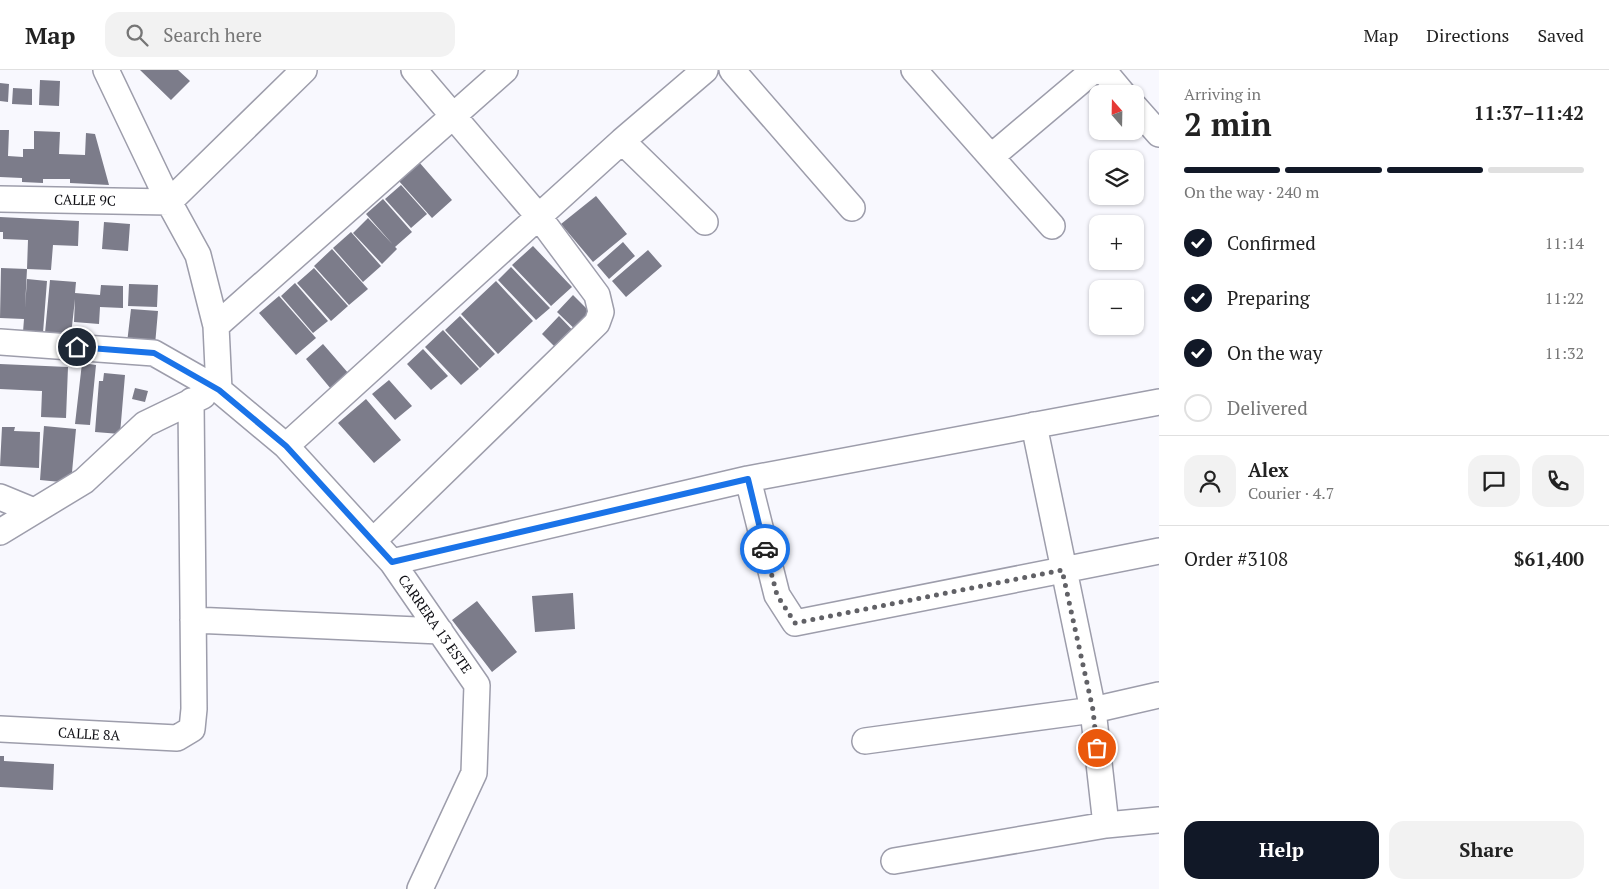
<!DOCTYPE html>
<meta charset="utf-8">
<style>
body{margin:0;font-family:"PT Serif",serif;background:#f2f2f2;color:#222;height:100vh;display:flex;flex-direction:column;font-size:19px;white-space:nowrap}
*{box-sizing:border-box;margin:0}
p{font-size:16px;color:#767676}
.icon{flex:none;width:28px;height:28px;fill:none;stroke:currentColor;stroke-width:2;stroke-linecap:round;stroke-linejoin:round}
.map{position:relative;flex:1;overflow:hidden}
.details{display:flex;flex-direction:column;background:#fff;width:450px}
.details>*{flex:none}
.needle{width:32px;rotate:340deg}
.tools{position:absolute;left:1089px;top:15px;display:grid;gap:10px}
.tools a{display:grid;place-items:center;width:55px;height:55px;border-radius:10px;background:#fff;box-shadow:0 1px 4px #0004;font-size:25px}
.pin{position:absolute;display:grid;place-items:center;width:42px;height:42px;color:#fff;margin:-21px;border:2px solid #fff;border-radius:50%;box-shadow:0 1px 5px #0007}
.courier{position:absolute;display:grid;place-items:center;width:50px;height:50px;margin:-25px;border:4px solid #1a73e8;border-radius:50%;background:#fff;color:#222;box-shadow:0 1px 6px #0007}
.overview em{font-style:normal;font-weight:800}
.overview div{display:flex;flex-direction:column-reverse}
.overview{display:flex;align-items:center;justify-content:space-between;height:85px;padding:0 25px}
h1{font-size:32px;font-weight:800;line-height:38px}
.bar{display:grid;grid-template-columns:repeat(4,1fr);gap:8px 5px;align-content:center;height:60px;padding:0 25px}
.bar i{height:6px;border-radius:4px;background:#e0e0e0}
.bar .on{background:#111827}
.bar p{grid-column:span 4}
.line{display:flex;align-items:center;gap:12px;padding:0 25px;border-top:1px solid #e0e0e0}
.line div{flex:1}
.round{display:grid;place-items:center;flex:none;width:52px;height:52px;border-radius:15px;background:#f2f2f2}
ol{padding:0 25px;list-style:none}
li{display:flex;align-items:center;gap:15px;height:55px}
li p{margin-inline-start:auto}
li .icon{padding:5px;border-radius:50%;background:#111827;color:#fff;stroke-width:4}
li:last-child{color:#767676}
li i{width:28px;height:28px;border:2px solid #e0e0e0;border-radius:50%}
.cta{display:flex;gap:10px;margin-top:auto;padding:10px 25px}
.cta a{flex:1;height:58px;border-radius:15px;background:#111827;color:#fff;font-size:20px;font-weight:800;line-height:58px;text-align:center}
.cta a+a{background:#f2f2f2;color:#222}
header{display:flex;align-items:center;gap:30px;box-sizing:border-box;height:70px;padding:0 25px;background:#fff;border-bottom:1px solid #e0e0e0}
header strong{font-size:24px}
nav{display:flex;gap:28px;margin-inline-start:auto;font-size:18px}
.search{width:350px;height:45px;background:#f2f2f2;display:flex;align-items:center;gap:12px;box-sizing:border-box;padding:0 18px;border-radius:15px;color:#767676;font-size:19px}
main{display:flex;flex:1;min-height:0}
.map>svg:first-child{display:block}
.building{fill:#7c7c8a}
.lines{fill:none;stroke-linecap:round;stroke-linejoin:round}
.minor-casing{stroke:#9d9dab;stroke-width:28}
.minor{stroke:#fff;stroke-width:25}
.done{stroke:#616166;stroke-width:5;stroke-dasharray:0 9}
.route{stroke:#1a73e8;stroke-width:6}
.labels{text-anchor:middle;stroke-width:4.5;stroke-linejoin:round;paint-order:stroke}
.street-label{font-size:14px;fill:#0f0f14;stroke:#fff}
</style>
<header>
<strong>Map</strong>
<div class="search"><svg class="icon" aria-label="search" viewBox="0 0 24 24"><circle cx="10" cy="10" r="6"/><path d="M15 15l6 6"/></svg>Search here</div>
<nav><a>Map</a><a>Directions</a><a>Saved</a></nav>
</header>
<main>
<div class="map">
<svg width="1159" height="819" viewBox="0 0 1159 819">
<rect width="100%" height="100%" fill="#f8f8fe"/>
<path class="building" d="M140,0H178L190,11L171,30Z
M40,10L60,11L59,36L39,35Z
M0,13L9,14L8,32L0,31Z
M13,18L32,19V35L12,34Z
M0,60H9L8,86L23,87V79H34V61L60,62L59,84L85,85L86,63L95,64L109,115L70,113V109H43V113L22,112V108L0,107Z
M419,92L452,130L432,148L398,110Z
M401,115L427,144L411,158L385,129Z
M596,126L627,164L593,192L561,154Z
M383,129L412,162L395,177L366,144Z
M0,147L79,151L78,176L53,175L51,200L27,199L25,238L27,209L47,211L43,263L23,262L24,249L0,248L1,198L27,199L28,170L3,169V162H0Z
M368,148L397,179L382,194L353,163Z
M104,152L130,154L128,181L102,179Z
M351,162L381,196L363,212L333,178Z
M623,172L635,186L609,209L597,195Z
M533,176L572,217L551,236L512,195Z
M332,179L368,219L349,235L314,196Z
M648,180L662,196L626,227L612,211Z
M511,197L550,238L536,250L498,210Z
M314,198L348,236L331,251L297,213Z
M50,210L76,212L75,223L100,225L101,215L123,216V238L100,237L99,254L74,252L75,229L71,265L45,263Z
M496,211L533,251L498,284L461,244Z
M295,213L328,251L313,263L281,226Z
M129,214L158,215L157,237L128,236Z
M573,225L597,249L582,266L557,242Z
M279,226L316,268L296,285L259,243Z
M131,239L158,241L155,275L127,273Z
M460,246L495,284L480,298L445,260Z
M559,246L580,268L563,285L542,264Z
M443,260L479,299L461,315L425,277Z
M323,274L349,304L331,319L306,289Z
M423,279L448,306L431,320L407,294Z
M82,293L96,295L90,355L75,354Z
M0,294L68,297L66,348L41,347L42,321L0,319Z
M104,303L125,305L120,364L95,362L99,311H103Z
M389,310L412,336L395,350L372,324Z
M135,318L148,321L145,332L132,329Z
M366,329L401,370L374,393L338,353Z
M44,356L76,359L71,413L40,410Z
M2,357H15L14,361L40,362L39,398L0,396Z
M573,523L575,559L535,562L532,526Z
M477,531L517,582L492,602L452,550Z
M0,686H4V691L54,694L53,720L0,717Z"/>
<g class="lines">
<defs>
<path id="minor" d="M106,0L169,132L198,185L216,256L219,320
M732,0L852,138
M914,0L1052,156
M1103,0L1123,24
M1135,37L1159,64
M622,71L705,152
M991,87L1094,0
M0,129L169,132L304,0
M216,256L505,0
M0,272L154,283L219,320L286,376L392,492L477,615L474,703L420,819
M1034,355L1093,640L1106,755
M286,376L622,71L705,0
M748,409L777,525L795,553L1159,481
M0,427L34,441
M0,462L84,411L145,354L203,326
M373,471L597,253L601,242L597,225L539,147L414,0
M392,492L748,409L1159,332
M193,550L440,561
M0,659L177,668L192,659L194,639L191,331
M865,671L1093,640L1159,625
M894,791L1106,755L1159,750"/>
</defs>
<use href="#minor" class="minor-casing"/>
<use href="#minor" class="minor"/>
</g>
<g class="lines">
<path class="done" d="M765,479L777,525L795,553L1062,500L1093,640L1097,678"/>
<path class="route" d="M77,277L154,283L219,320L286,376L392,492L748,409L765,479"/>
</g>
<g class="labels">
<g class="street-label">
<text transform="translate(85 130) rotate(1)" y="5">CALLE 9C</text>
<text transform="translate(435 554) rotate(55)" y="5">CARRERA 13 ESTE</text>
<text transform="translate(89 664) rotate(3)" y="5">CALLE 8A</text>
</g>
</g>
</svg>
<div class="tools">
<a><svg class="needle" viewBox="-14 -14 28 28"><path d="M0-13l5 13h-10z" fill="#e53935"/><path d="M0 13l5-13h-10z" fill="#767676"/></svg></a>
<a><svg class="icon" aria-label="layers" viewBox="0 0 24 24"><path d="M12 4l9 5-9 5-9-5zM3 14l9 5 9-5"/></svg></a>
<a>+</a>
<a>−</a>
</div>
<div class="pin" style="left:1097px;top:678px;background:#ea580c"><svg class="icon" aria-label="bag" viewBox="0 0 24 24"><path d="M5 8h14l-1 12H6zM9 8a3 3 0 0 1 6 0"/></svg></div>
<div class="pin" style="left:77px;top:277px;background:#1f2937"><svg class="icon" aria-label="home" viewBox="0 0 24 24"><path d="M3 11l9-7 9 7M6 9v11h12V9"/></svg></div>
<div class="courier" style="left:765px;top:479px"><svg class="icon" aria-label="car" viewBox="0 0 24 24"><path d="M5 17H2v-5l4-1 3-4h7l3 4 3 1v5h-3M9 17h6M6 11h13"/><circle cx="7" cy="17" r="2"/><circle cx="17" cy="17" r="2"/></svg></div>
</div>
<section class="details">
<div class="overview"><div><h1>2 min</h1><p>Arriving in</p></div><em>11:37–11:42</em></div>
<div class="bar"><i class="on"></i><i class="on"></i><i class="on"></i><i></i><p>On the way · 240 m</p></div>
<ol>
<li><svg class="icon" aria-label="check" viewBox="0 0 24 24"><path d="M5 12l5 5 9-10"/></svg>Confirmed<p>11:14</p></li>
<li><svg class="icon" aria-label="check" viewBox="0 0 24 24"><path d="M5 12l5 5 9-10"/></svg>Preparing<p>11:22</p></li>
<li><svg class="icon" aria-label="check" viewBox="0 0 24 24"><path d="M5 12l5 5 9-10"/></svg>On the way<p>11:32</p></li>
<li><i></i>Delivered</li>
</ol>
<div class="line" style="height:90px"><a class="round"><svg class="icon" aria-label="person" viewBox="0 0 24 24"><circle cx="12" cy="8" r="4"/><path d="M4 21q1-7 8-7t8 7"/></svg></a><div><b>Alex</b><p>Courier · 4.7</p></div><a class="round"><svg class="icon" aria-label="chat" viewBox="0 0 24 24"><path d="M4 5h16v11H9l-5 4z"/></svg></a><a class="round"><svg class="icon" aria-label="phone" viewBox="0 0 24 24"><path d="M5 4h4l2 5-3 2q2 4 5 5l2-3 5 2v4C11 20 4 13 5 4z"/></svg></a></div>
<div class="line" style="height:65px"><div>Order #3108</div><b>$61,400</b></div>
<div class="cta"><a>Help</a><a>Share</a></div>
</section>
</main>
